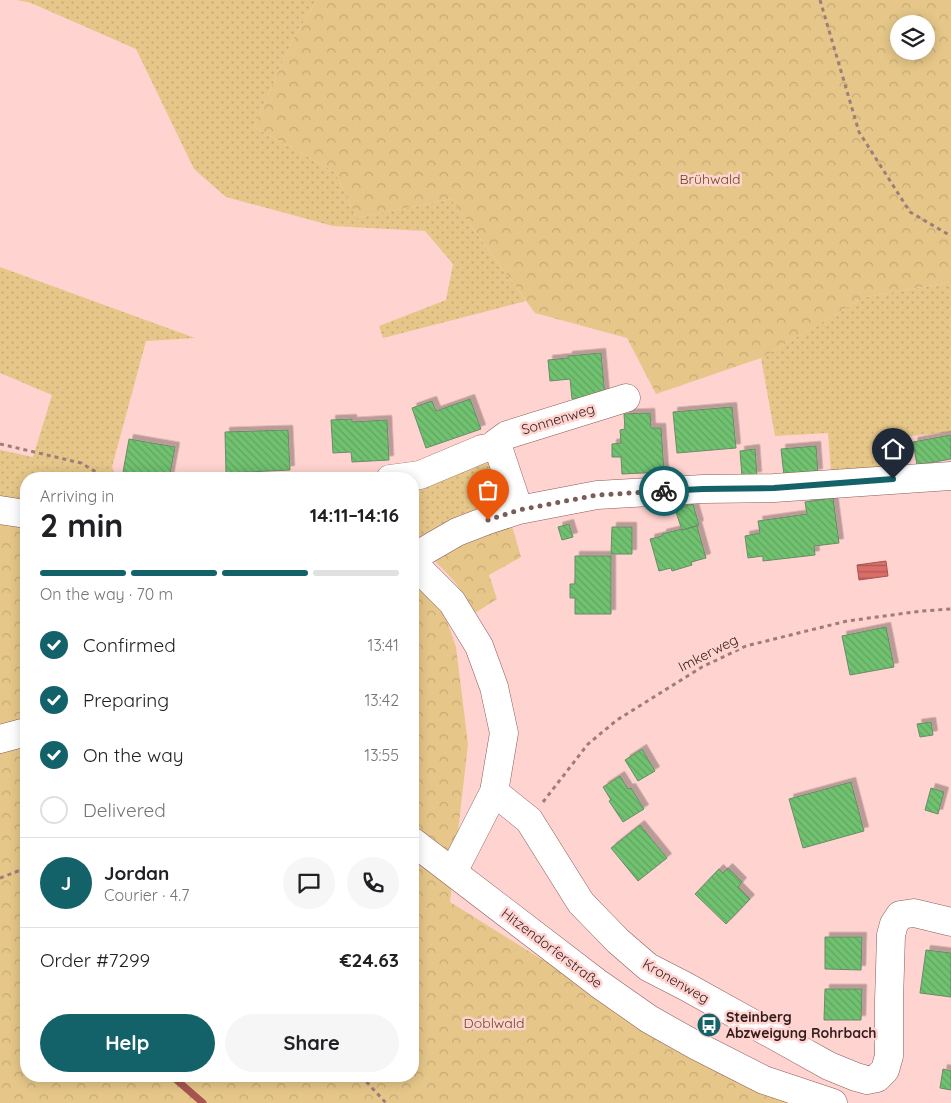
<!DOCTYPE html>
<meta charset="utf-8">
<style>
body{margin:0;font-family:Quicksand,sans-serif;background:#f6f6f6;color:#202124;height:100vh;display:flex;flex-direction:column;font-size:19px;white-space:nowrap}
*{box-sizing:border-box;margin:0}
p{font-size:16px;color:#757577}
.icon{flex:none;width:28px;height:28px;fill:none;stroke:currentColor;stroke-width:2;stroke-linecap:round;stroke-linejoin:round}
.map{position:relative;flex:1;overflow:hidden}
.panel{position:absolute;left:20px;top:472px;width:399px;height:610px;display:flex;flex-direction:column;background:#fff;border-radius:20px;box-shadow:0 2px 12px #0003}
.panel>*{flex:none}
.tools{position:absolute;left:890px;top:15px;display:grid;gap:10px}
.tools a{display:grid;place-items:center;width:45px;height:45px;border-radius:50%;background:#fff;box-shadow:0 2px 12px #0003;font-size:25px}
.pin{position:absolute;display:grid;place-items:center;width:42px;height:42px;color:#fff;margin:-51px -21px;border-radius:50% 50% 50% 0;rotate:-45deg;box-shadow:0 0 5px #0007}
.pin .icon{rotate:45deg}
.courier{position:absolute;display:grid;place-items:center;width:50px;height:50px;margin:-25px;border:4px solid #136269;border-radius:50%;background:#fff;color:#222;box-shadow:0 1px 6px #0007}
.overview em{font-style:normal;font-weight:800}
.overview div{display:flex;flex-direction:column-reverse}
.overview{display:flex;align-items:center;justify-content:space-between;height:85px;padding:0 20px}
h1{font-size:32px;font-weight:800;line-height:38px}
.bar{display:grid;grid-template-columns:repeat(4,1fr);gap:8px 5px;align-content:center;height:60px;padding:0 20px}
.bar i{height:6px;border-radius:4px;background:#e0e0e0}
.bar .current{background:#136269}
.bar p{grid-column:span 4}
.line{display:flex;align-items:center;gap:12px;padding:0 20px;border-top:1px solid #e0e0e0}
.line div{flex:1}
.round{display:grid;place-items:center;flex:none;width:52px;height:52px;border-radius:26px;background:#f6f6f6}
ol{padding:0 20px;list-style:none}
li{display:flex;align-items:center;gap:15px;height:55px}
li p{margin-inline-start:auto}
li .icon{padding:5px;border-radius:50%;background:#136269;color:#fff;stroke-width:4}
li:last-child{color:#757577}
li i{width:28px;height:28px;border:2px solid #e0e0e0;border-radius:50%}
.primary-button{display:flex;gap:10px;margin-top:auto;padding:10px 20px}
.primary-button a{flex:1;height:58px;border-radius:30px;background:#136269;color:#fff;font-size:20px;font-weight:800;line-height:58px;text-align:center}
.primary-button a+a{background:#f6f6f6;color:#202124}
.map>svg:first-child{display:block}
.grass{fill:url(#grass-dots)}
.forest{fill:url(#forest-crowns);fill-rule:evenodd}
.water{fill:url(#water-rules);stroke:#a75551}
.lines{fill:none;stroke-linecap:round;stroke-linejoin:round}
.stream{stroke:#a75551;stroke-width:7}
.building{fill:url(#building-back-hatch);stroke:#6a8b69;filter:url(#shadow)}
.minor-casing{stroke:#8a5b58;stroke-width:29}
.major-casing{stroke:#8a5b58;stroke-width:29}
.path{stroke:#9d7d7a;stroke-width:3;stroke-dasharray:4 4;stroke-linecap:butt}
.minor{stroke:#fff;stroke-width:28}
.major{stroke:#fff;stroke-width:28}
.done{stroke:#795d5b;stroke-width:5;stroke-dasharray:0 9}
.route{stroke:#136269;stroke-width:6}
.labels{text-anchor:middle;stroke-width:5;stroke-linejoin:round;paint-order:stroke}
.park-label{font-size:14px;fill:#665125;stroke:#ffd3cf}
.street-label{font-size:14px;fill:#311e1c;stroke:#ffd3cf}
.poi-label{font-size:14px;font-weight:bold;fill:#311e1c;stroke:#ffd3cf;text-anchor:start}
</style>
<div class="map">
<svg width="951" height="1103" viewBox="0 0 951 1103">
<defs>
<pattern id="grass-dots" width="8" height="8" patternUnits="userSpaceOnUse" patternTransform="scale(1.25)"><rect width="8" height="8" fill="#e6c789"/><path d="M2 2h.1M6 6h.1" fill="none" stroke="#c6aa76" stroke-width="1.8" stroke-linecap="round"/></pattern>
<pattern id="forest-crowns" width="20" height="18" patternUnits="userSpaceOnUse" patternTransform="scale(1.25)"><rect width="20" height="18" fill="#e6c789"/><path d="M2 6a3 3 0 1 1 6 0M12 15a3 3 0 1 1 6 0" fill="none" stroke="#c6aa76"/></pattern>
<pattern id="water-rules" width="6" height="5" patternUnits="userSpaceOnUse" patternTransform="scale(1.25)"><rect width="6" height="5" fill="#da6d68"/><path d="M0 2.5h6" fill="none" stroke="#b15955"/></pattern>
<pattern id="building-back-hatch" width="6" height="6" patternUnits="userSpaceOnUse" patternTransform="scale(1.25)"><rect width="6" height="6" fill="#70c170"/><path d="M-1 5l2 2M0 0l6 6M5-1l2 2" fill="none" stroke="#61a560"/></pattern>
<filter id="shadow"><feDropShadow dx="4.5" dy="-4.5" stdDeviation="0" flood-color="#0004"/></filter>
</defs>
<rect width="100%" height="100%" fill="#ffd3cf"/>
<path class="grass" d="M17,0H317L292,41L254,127L335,172L357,218L451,199L526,301L383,338L379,326L446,300L453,264L425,231L333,226L226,197L194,169L136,49L31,3Z
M0,267L195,338L146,341L112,467L117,479H26V506L0,501V450L33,457L52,395L0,373Z
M951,282V432L902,437L904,465L831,471L828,433L775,436L761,358L865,297Z
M481,458L495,464L506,504L459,518L413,542V487Z"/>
<path class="forest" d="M317,0H951V282L865,297L761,358L656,394L627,338L535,313L451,199L357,218L335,172L254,127L292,41ZM899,24H926V51H899Z
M0,515L26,519V1076H412L413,578L442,607L456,647L468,744L450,902L708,1063L796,1103H0Z
M510,519L521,557L489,575L497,599L475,613L455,582L435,561L436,550Z"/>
<path class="water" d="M886,561L888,576L859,580L857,565Z"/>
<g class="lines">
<path class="stream" d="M172,1076L203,1103"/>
</g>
<path class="building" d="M601,353L605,397L572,399L570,379L550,381L548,360L568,358V356Z
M470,399L481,429L426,448L412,408L432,401L436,411Z
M732,407L736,448L677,453L673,412Z
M650,413L651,428H661L664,472L622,474L621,457H612V444L621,443L620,430L625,429L624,414Z
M352,419V422L387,420L389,460L352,462L351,452L333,453L331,420Z
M288,430L290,470L226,473L225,432Z
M951,435V459L917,465L913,442Z
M129,439L175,447L169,479H161L123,472Z
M816,446L818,473L784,476L781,449Z
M755,449L757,476L742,477L740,451Z
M833,498L839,543L814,546L815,555L763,561V556L748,558L745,536L760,533L758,521L807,514L805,502Z
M693,504L699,525L682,530L675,509Z
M569,524L573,537L562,540L558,527Z
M697,526L706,558L691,562L692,565L672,571L671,568L659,571L650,539L662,536V534L682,529V530Z
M612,527H632V554H611Z
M575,556H611V614H575V598H570V584H575Z
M886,627L894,667L850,675L842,636Z
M931,722L933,735L920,737L917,724Z
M642,749L655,771L638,781L625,760Z
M620,776L628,789L631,788L644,809L623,822L609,801L611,800L603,787Z
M851,782L864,831L803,848L789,799Z
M931,788L944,792L938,814L925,810Z
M640,825L667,858L638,881L611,848Z
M728,868L742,882L738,887L750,899L726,924L695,894L719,869L723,873Z
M825,937H862L861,970L825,969Z
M926,950L951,953V997L920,993Z
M825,989H862L861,1020H824Z
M943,1069L951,1071V1090L940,1088Z"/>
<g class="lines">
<defs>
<path id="minor" d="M493,447L496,443L507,435L626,398
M390,479L420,475L482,449L493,447L500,453L519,510
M412,558L457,532L488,520L519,510L597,495L703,489L774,488L951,476
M494,792L529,820L581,903L618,941L648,967L685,986L829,1066L856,1077L867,1080L877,1078L885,1070L889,1056V1001L891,935L894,924L900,915L914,913L951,922"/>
<path id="major" d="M0,510L26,514
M412,562L452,602L479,646L494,687L504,733L494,792L453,872
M0,739L26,732
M412,841L599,984L649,1019L697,1046L764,1080L833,1103"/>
</defs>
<use href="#minor" class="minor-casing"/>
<use href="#major" class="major-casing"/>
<path class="path" d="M820,0L859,132L910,212L951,236
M0,444L81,463L96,472L101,479
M543,802L588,744L617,720L702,667L746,646L847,621L922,611L951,609
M0,878L26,868
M361,1076L386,1103"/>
<use href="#minor" class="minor"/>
<use href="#major" class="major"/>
</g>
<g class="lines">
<path class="done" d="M488,520L519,510L597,495L664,491"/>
<path class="route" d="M664,491L703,489L774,488L893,479"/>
</g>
<defs>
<symbol id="bus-disc" viewBox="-11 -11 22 22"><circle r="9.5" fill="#136269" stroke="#ffd3cf"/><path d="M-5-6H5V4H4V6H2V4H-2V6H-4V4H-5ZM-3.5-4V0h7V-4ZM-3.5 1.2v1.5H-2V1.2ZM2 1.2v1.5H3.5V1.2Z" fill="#fff"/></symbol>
</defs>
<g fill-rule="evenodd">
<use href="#bus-disc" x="695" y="1011" width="28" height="28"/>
</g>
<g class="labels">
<g class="park-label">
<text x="710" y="184">Brühwald</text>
<text x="494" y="1028">Doblwald</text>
</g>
<g class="street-label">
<text transform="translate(558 419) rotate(-17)" y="5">Sonnenweg</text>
<text transform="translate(708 653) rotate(-27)" y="5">Imkerweg</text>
<text transform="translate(552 948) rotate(37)" y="5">Hitzendorferstraße</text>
<text transform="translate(676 981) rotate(30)" y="5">Kronenweg</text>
</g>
<g class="poi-label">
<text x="726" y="1022">Steinberg<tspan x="726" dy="16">Abzweigung Rohrbach</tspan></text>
</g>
</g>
</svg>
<div class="tools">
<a><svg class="icon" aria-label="layers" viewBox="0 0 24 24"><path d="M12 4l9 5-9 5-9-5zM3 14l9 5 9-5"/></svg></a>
</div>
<div class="pin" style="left:488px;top:520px;background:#ea580c"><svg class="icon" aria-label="bag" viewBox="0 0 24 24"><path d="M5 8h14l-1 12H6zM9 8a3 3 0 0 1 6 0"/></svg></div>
<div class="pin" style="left:893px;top:479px;background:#1f2937"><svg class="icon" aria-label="home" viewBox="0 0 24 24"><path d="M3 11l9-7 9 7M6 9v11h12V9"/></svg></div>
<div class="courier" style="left:664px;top:491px"><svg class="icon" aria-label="bike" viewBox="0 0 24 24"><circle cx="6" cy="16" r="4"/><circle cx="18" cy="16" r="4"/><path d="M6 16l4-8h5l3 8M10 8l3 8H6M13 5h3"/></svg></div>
<section class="panel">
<div class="overview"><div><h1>2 min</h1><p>Arriving in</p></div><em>14:11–14:16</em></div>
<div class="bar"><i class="current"></i><i class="current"></i><i class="current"></i><i></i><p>On the way · 70 m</p></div>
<ol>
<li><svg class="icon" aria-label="check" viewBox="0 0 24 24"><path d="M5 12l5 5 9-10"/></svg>Confirmed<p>13:41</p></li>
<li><svg class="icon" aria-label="check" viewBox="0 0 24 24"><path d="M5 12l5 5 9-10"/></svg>Preparing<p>13:42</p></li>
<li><svg class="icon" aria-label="check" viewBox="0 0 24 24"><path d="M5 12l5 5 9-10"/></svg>On the way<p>13:55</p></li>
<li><i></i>Delivered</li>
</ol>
<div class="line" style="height:90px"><b class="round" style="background:#136269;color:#fff">J</b><div><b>Jordan</b><p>Courier · 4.7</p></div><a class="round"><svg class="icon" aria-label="chat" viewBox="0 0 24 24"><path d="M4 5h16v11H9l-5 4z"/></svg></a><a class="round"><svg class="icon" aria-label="phone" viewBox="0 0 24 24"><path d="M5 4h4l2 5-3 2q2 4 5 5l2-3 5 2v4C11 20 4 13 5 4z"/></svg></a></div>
<div class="line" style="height:65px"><div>Order #7299</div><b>€24.63</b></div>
<div class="primary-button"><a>Help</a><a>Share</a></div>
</section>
</div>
